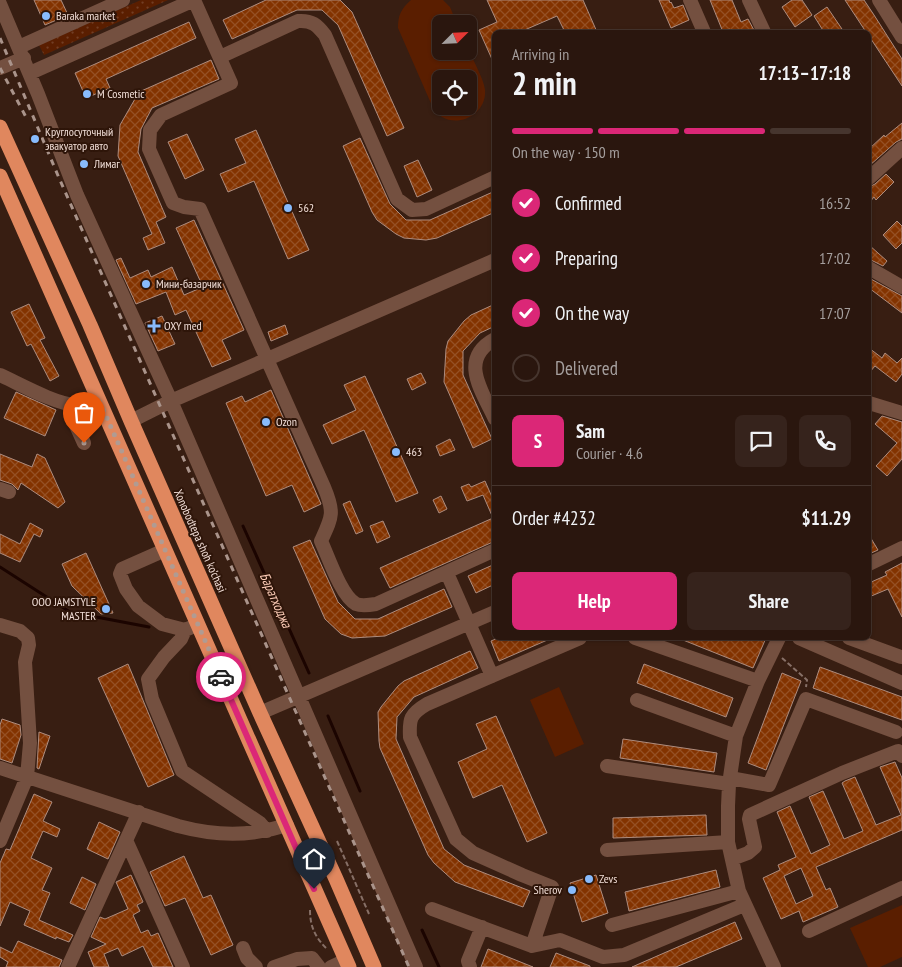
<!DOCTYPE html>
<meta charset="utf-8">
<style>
body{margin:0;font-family:"PT Sans Narrow",sans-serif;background:#36231c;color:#f1f3f6;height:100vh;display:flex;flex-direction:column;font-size:19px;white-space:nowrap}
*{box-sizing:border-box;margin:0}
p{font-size:16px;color:#a59f9e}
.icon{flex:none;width:28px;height:28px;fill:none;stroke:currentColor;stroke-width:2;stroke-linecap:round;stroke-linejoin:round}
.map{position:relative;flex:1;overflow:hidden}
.side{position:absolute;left:492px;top:30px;width:379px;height:610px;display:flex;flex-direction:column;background:#2a160e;border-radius:8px;box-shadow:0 1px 4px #0004,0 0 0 1px #46352e}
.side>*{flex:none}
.needle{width:32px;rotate:66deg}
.fabs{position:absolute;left:432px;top:15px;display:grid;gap:10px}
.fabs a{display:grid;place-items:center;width:45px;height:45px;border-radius:8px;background:#2a160e;box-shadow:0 1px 4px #0004,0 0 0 1px #46352e;font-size:25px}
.pin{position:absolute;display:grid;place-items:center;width:42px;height:42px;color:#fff;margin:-51px -21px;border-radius:50% 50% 50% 0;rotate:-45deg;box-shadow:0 0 5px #0007}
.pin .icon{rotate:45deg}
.courier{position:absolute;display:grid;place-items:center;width:50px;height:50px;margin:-25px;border:4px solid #db2777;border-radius:50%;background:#fff;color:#222;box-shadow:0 1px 6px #0007}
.headline em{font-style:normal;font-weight:700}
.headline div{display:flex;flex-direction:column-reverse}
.headline{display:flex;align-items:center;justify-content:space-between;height:85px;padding:0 20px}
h1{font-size:32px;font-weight:700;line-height:38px}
.bar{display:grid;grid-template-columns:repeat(4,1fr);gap:8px 5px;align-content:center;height:60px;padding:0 20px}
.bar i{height:6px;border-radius:4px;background:#46352e}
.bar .selected{background:#db2777}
.bar p{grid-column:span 4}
.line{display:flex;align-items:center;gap:12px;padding:0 20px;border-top:1px solid #46352e}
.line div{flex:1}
.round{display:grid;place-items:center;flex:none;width:52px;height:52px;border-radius:8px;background:#36231c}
ol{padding:0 20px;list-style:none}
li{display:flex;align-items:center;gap:15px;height:55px}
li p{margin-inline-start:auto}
li .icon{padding:5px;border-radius:50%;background:#db2777;color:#fff;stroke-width:4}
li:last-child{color:#a59f9e}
li i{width:28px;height:28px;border:2px solid #46352e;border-radius:50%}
.button{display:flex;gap:10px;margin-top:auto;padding:10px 20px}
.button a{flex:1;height:58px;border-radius:8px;background:#db2777;color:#fff;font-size:20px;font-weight:700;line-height:58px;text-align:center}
.button a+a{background:#36231c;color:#f1f3f6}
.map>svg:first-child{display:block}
.grass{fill:url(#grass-dots)}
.park{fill:#5a1e00;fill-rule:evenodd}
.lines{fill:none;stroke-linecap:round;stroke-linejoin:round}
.stream{stroke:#1b0400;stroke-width:3}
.building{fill:url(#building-cross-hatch);stroke:#ae8c7e;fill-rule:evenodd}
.path{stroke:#877067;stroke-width:2;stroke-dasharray:5 2.5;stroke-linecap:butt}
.minor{stroke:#745040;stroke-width:14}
.highway{stroke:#e0875e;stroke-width:15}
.rail{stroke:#aa948b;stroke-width:3;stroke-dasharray:6 6;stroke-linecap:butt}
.done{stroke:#b09b92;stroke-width:5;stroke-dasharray:0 9}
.route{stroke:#db2777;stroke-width:6}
.poi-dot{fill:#88bbfc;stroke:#2e1509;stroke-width:2}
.labels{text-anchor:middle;stroke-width:4;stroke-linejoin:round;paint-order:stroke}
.poi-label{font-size:12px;fill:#f1ded7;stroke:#2e1509;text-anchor:start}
.street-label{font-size:12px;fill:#f1ded7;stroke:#2e1509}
.water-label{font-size:14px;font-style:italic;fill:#fbcbb6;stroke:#2e1509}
</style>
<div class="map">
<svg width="902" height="967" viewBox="0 0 902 967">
<defs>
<pattern id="grass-dots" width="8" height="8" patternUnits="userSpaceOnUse" patternTransform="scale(1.25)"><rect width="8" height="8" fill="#5a1e00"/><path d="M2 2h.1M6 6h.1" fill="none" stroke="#723e24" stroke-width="1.8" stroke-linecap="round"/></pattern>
<pattern id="building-cross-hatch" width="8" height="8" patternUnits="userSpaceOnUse" patternTransform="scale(1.25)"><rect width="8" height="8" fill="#833300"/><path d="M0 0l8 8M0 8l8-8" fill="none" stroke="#955024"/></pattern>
</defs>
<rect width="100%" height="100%" fill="#381e12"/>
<path class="grass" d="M141,0H168L44,55L39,45Z"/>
<path class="park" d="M411,0H443L450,7L457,24H441V51H469V50C473,61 484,79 485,90C487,112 461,128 442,117C439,115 436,111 433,108L398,28C398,15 401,9 411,0ZM441,79H469V106H441Z
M559,687L584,744L555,757L530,700Z
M902,905V957L880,967H868L850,928Z"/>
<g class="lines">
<path class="stream" d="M243,526L309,673
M0,567L70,612L149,627
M328,716L360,791
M422,930L439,967"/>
</g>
<path class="building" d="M34,0H61L68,15L45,25Z
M266,0H340L352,12L404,128L387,136L338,25L322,10H297L232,39L223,20Z
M487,0H583L597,32H565L557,16L520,32H495V66L479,30L497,22Z
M659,0H669L670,3L671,2L674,8L683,5L689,20L671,28Z
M710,0H732L741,22L748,19L755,32H731L730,29L723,32Z
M792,0H802L812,15L795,27L782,7Z
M845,0H864L874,15L902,59V86L869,36V32H866Z
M827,7L844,32H824L814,16Z
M189,22L196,38L106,79L110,88L86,98L75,73Z
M211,60L219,79L152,108L141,129L138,152L166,217L156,222L165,243L148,250L143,238L152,234L118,156L120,125L139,92Z
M902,123V139L896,142L869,166V149L884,135L885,137Z
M256,130L309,250L288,259L254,181L228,192L220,174L246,163L235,139Z
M187,134L204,170L185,179L168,142Z
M360,138L390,204L406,220H430L495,191V212L437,238L426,240L404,238L396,234L377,220L372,212L343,146Z
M418,160L432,190L417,197L404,166Z
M886,174L894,182L876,200L874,197L869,203V187L875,184Z
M194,220L244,330L222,340L231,359L212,367L186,310L175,315L166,292L136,304L116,260L121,258L130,278L148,270L151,277L172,267L184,295L203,287L176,228Z
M897,221L902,226V243L896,249L883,235Z
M869,245L887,261L883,266L869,259Z
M869,278L902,296V313L869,288Z
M29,304L45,338L40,340L59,376L50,381L31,344L27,346L11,312Z
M495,304V326L480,333L463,351V375L492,439L473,448L444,382L446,349L448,341L464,321L471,315Z
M162,316L175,344L158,351L145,323Z
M285,325L288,334L271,341L268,332Z
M869,348L882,358L885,353L897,363L902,358V374L896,382L875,366L869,373Z
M421,373L426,383L412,390L407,379Z
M365,376L418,493L396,502L364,430L332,444L323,425L356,410L344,385Z
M271,390L321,504L304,512L292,485L266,496L226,403L242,396L245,402Z
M16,392L56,410L45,436L4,418Z
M882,416L902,422V459L887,476L876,466L897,443L875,424Z
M450,439L455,450L440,456L436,446Z
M0,454L32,467L37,454L45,458L65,502L58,508L21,483L18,490L12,484L0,480Z
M485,481L495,504V541L390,588L380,568L493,518L483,495L467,501L461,487L469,484L471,487Z
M441,496L447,509L439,513L433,500Z
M350,501L363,531L356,534L343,504Z
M383,521L390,537L377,543L370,526Z
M30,523L43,530L40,537L34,534L20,562L0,553V534L20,544Z
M869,535L878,550L869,554Z
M310,540L338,602L355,619H378L444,589L452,607L385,636L352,638L341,634L325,619L293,547Z
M86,553L113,613L101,614L72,586L62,564Z
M902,563V617L888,589L869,597V583L887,575L885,572Z
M495,564V584L476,593L468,576Z
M498,638H552L499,661L491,641Z
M678,638H766L753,668Z
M470,651L478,668L414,697L397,717L396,739L444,849L464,865L530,891L523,907L455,882L434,863L428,855L380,748L379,741L378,712L381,707L398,686L404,681Z
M128,664L174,775L148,787L98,678Z
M644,664L733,698L726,717L637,683Z
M820,667L902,697V720L813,688Z
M782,673L801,681L766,770L748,763Z
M496,716L547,833L527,842L502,785L473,798L458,762L487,749L476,724Z
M2,719L20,725L21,735L12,763L0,759V725Z
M39,732L50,736L39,769L37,768Z
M623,739L717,753L714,772L620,758Z
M895,762L902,778V830L816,867L826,890L830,888L838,907L803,922L799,911L781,919L763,878L780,870L778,865L796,857L777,812L790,806L811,854L830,845L809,797L823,791L844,839L863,831L842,783L845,781L855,777L876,825L901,815L880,767ZM801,868L813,896L796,904L784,876Z
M34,794L52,802L43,821L60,829L57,837L43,831L31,858L52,868L42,890L50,893L39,920L73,935L69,942L56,937V939L24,925L30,911L10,902L0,926V863L6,849L10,850Z
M706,815L707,835L613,838V818Z
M99,822L120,832L108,859L87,849Z
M184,856L203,898L211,895L233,945L211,955L185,898L165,906L150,872Z
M716,870L720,887L629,911L625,892Z
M131,875L143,902L137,905L140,911L133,915L141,933L148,930L151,936L158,933L173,967H153L143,946L122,956L118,948L104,954L109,967H94L88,952L106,944L91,937L100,917L105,919L128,909L116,882Z
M596,875L608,913L582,922L570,883Z
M82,877L96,884L85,910L70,903Z
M735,922L742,939L676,967H632Z
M18,941L62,960L59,967H6L8,962L0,957V947L12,953Z
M488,949L533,967H481Z
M556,953L590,966V967H550Z"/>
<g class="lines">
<path class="path" d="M782,658L807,680L806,687
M337,841L369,914
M310,910C310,926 315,937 326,948"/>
<path class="minor" d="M690,0L704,32
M749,0L764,32
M879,0L902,37
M0,4L38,94L77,195L171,401L416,967
M19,47L123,0
M220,57L298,21C312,20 317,25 325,35L397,199L412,210L426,209L495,177
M0,68L24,58
M30,73L194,0L231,83L161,115L150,130L149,149L173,203L184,207L200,209L324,487C335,513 332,517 321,541C328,556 341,596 356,604C361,606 370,605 376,604L495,550
M869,178L902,148
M869,268L902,287
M495,339C458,359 482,391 495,419
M0,375C20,384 55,404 76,405C84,406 92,404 99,402
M869,403L902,413
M70,404V412L84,443
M131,421L171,401L495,260
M0,489L9,492
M165,550L122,569L120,574L126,589L138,606L162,624L185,630L192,627
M869,564L902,548
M447,573L492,676
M0,625L20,631L28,638L29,645L25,662L30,743L27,777L0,841
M185,630L181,639L164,657L148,679L152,699L182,771L260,823L267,831
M635,638L758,681
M799,638L902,683
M849,638L901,657
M637,700L736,736
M260,713L495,612
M607,766L729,784
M0,768L178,826C216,836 249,837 287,825
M730,778L769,785L806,699L896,732
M126,840L183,967
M607,850L728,842
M732,859L748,853L755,847L749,819L750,815L842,773L898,751L902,756
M432,909L532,946L560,940L603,957L624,955L744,905
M612,925L739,891
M809,931L902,888
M532,946L552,887L522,875L473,853L456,839L410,737C409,719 410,714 427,704L580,638
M243,948L247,958L256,967
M68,967L139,812
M274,967L297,959L312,958L319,967
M331,967L346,960
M470,967L468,961L482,927
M774,967L739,891L728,842V806L729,784L736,736L758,681L779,638"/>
<path class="highway" d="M0,127L90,325L131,421L260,713L336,879L374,967
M0,176L349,967"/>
<path class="rail" d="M0,38L59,178L409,967
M0,68L27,119"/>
</g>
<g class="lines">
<path class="done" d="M84,443L70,412V404L85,405L100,402L221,677"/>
<path class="route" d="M221,677L314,889"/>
</g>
<g class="poi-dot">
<circle cx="46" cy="16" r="5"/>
<circle cx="87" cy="94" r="5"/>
<circle cx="35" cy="139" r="5"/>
<circle cx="84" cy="164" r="5"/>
<circle cx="288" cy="208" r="5"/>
<circle cx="146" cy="284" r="5"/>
<path d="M151.5 318.5h5v5h5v5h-5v5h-5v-5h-5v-5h5z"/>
<circle cx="266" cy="422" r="5"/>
<circle cx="396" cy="452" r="5"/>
<circle cx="106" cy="609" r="5"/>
<circle cx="589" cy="879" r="5"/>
<circle cx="572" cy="890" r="5"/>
</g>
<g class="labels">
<g class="poi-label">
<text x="56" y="20">Baraka market</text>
<text x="97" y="98">M Cosmetic</text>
<text x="45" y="136">Круглосуточный<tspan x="45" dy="14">эвакуатор авто</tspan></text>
<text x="94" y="168">Лимаг</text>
<text x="298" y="212">562</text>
<text x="156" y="288">Мини-базарчик</text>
<text x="164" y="330">OXY med</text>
<text x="276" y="426">Ozon</text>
<text x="406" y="456">463</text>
<text x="96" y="606" text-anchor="end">OOO JAMSTYLE<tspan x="96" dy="14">MASTER</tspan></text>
<text x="599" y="883">Zevs</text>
<text x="562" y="894" text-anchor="end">Sherov</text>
</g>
<g class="street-label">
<text transform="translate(200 541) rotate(66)" y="4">Xonobodtepa shoh ko'chasi</text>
</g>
<g class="water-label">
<text transform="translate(276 600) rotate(66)" y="5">Баратходжа</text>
</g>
</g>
</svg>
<div class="fabs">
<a><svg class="needle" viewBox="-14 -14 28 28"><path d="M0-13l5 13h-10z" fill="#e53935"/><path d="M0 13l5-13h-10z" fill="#a59f9e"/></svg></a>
<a><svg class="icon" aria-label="locate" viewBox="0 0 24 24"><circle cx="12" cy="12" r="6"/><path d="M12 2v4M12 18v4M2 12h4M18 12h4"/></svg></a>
</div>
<div class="pin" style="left:84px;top:443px;background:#ea580c"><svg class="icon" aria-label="bag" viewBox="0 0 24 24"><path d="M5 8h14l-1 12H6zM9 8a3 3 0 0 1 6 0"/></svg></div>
<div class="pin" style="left:314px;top:889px;background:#1f2937"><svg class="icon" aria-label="home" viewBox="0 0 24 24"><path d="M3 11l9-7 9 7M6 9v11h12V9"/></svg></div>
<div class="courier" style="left:221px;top:677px"><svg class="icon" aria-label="car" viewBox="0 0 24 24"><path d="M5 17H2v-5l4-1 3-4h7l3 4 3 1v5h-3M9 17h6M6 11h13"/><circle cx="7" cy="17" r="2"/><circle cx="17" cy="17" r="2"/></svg></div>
<section class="side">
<div class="headline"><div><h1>2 min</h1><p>Arriving in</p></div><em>17:13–17:18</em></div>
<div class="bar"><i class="selected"></i><i class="selected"></i><i class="selected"></i><i></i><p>On the way · 150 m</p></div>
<ol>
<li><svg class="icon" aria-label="check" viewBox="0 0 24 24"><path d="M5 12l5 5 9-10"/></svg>Confirmed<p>16:52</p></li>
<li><svg class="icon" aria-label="check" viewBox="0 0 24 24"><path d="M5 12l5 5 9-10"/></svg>Preparing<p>17:02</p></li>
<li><svg class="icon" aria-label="check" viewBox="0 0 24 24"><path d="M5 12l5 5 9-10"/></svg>On the way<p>17:07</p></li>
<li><i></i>Delivered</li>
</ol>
<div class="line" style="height:90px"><b class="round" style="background:#db2777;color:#fff">S</b><div><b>Sam</b><p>Courier · 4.6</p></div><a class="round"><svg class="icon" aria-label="chat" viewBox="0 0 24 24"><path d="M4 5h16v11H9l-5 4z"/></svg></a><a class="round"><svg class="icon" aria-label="phone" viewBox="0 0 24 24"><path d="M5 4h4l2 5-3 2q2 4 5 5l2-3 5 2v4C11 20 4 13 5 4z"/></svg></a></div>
<div class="line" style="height:65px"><div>Order #4232</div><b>$11.29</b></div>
<div class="button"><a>Help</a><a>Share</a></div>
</section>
</div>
